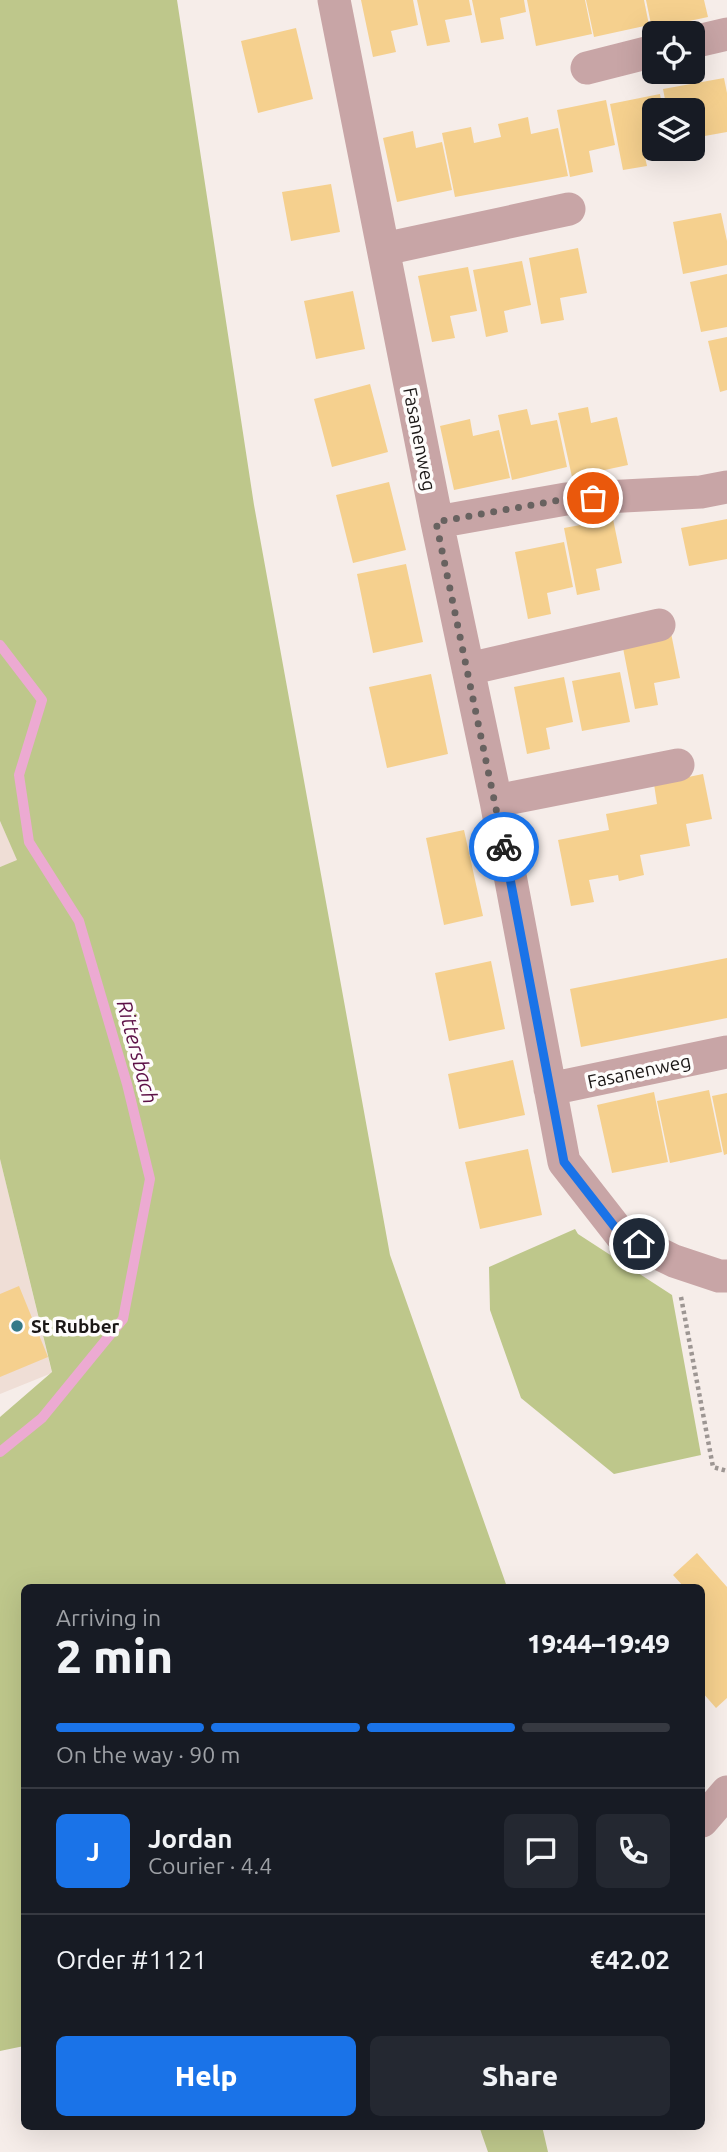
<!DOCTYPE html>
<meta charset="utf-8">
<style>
body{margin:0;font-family:Ubuntu,sans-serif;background:#242831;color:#f1f3f6;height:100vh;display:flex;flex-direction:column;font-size:26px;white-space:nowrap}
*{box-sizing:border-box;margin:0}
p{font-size:23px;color:#9ea1a6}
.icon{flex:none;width:38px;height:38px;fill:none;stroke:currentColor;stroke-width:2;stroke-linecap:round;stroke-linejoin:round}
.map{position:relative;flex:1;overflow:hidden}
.drawer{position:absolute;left:21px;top:1584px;width:684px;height:546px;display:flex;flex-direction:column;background:#171b24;border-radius:10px;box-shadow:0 7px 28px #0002}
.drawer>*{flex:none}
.tools{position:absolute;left:642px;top:21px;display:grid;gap:14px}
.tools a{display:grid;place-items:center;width:63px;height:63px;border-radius:10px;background:#171b24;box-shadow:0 7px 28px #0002;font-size:35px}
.pin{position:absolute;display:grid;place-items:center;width:60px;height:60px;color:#fff;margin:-30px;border:4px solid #fff;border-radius:50%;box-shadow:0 2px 7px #0007}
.courier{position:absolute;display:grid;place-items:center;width:70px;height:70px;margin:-35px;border:5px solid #1a73e8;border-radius:50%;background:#fff;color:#222;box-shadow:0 2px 9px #0007}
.headline em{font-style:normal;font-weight:800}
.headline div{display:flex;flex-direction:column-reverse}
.headline{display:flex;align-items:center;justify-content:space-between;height:119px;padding:0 35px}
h1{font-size:46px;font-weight:800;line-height:52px}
.bar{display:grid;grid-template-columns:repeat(4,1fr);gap:10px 7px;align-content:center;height:84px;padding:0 35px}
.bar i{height:9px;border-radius:5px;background:#363941}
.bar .active{background:#1a73e8}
.bar p{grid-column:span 4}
.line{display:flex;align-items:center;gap:18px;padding:0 35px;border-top:2px solid #363941}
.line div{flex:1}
.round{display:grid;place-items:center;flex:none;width:74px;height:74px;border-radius:10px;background:#242831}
.cta{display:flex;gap:14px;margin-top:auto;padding:14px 35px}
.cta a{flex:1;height:80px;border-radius:10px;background:#1a73e8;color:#fff;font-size:28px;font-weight:800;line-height:80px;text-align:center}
.cta a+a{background:#242831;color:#f1f3f6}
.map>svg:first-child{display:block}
.built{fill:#efded6}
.green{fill:#bec78b}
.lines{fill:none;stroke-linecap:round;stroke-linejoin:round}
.stream{stroke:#ecaad2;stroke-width:10}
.building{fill:#f5d08e}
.path{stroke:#9d9693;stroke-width:4.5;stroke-dasharray:3.5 3.5;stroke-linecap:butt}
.minor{stroke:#c8a5a6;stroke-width:33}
.done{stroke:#686260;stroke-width:7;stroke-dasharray:0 12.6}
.route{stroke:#1a73e8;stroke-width:9}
.poi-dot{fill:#357988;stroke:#fefcfb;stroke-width:2.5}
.labels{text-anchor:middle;stroke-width:7;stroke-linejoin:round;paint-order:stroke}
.street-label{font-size:19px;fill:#1b1716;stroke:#fefcfb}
.poi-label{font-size:19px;font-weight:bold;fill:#1b1716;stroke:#fefcfb;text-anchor:start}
.water-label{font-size:21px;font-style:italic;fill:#5d1147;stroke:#fefcfb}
</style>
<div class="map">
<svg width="727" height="2152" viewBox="0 0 727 2152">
<rect width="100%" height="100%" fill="#f6ede9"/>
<path class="built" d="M0,821L18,861L0,867Z
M0,1159L52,1373L0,1394Z"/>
<path class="green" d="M0,0H177L254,505L390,1255L507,1587H24V2046L0,2051V1417L52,1372L0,1159V867L17,860L0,821Z
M575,1229L578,1234L672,1295L701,1455L614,1474L521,1398L490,1310L489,1267Z
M479,2126H542L548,2152H488Z"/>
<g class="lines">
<path class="stream" d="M0,645L42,700L19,775L29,842L79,921L127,1084L150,1179L123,1319L42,1418L0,1452"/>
</g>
<path class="building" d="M361,0H413L418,25L391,31L396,52L373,57Z
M417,0H469L472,15L445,20L450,42L427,46Z
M472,0H524L526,12L500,18L504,39L481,43Z
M527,0H585L592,34L536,46Z
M586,0H644L649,25L594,37Z
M646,0H704L708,17L652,29Z
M296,28L313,99L258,113L241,41Z
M724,78L727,93V132L699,137L701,156L677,161L675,149H693V110H667L663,89Z
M660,94L663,110H654V142L642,144L647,166L623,170L610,104Z
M606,100L615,145L589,151L593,172L570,177L557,110Z
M528,117L531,134L558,128L568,176L455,197L442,133L471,127L474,143L501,137L498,124Z
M413,131L416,148L442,142L452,190L397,202L383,138Z
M331,184L340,232L291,241L282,192Z
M721,213L727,241V265L683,274L673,222Z
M578,248L587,293L560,298L564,320L541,324L529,258Z
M522,261L531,305L504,311L508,332L486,337L473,270Z
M468,267L477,311L450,316L455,338L432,342L418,276Z
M727,274V327L701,332L690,282Z
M353,291L365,349L316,359L304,301Z
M727,337V390L720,392L708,341Z
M370,384L388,452L332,467L314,399Z
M588,407L591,423L617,417L628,465L572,477L558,413Z
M527,409L531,425L557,420L567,467L512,480L498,415Z
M470,419L473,436L499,430L510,478L454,490L440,426Z
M389,482L406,550L353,563L336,495Z
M613,519L622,563L596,569L600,590L577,595L564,528Z
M727,519V559L689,566L681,528Z
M564,542L573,587L547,593L551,614L528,619L515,552Z
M406,564L423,642L373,653L357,574Z
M671,633L680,678L654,683L658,705L635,709L622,643Z
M620,672L630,722L582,731L572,681Z
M431,674L448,754L387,768L369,687Z
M564,677L573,722L546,728L550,749L527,754L514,687Z
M703,774L712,819L686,824L690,846L640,855L644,875L619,881L618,875L589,880L594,902L571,906L558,840L609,830L606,814L657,804L654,784Z
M464,830L483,916L444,925L426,838Z
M727,958V1018L581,1047L570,989Z
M491,961L505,1029L449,1041L435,973Z
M513,1060L525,1115L459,1129L448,1074Z
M709,1090L722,1152L670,1163L657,1101Z
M654,1092L668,1162L612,1173L597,1105Z
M727,1093V1154L724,1155L712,1096Z
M528,1149L542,1215L480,1229L465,1162Z
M19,1286L48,1357L0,1377V1294Z
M697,1553L727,1587V1698L716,1708L702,1692V1587H684L673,1575Z"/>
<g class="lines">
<path class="path" d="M681,1297L713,1467L727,1471"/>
<path class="minor" d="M334,0L437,522L496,801L564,1162L621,1235L674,1261L719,1276H727
M693,42L727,34
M587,68L654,51
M384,249L569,209
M437,522L566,499L701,492L727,487
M468,669L659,625
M496,801L678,765
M550,1089L727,1052
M702,1821L727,1792"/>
</g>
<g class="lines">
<path class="done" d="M504,847L436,522L566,499L593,498"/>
<path class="route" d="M504,847L564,1162L621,1235L639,1244"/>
</g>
<circle class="poi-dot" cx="17" cy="1326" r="7"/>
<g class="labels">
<g class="street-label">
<text transform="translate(420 439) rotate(79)" y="7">Fasanenweg</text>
<text transform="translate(639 1071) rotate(-12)" y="7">Fasanenweg</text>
</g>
<g class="poi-label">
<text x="31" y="1333">St Rubber</text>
</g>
<g class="water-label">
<text transform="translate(137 1052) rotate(75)" y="7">Rittersbach</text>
</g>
</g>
</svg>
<div class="tools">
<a><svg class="icon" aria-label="locate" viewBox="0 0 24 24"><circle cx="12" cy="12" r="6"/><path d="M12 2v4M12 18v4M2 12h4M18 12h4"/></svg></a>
<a><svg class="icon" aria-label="layers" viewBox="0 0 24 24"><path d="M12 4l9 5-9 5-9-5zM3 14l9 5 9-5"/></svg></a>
</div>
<div class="pin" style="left:593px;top:498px;background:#ea580c"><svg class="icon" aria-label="bag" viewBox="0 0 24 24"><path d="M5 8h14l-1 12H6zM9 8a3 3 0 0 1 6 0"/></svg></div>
<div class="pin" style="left:639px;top:1244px;background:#1f2937"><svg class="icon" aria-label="home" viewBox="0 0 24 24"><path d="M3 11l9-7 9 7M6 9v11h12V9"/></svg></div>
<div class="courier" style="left:504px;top:847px"><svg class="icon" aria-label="bike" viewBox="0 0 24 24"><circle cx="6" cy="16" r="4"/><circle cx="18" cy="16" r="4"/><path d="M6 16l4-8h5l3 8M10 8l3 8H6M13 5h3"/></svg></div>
<section class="drawer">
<div class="headline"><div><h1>2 min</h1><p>Arriving in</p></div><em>19:44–19:49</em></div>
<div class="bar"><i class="active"></i><i class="active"></i><i class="active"></i><i></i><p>On the way · 90 m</p></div>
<div class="line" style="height:126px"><b class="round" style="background:#1a73e8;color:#fff">J</b><div><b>Jordan</b><p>Courier · 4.4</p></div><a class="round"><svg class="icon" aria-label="chat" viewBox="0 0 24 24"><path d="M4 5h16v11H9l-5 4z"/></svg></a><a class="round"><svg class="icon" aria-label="phone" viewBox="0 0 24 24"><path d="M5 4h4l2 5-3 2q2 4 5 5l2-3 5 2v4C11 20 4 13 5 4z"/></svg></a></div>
<div class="line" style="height:91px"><div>Order #1121</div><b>€42.02</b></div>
<div class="cta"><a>Help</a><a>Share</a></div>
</section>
</div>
